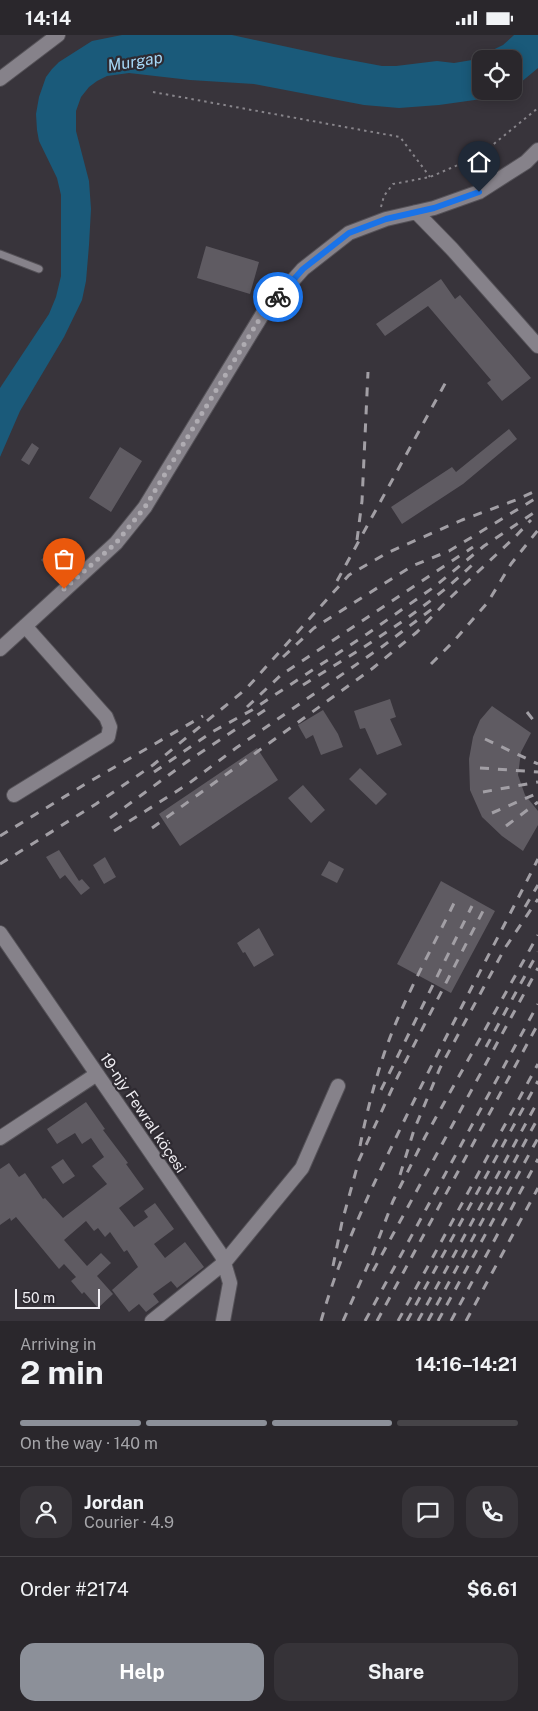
<!DOCTYPE html>
<meta charset="utf-8">
<style>
body{margin:0;font-family:"Public Sans",sans-serif;background:#363338;color:#f1f3f6;height:100vh;display:flex;flex-direction:column;font-size:19px;white-space:nowrap}
*{box-sizing:border-box;margin:0}
p{font-size:16px;color:#a5a5a9}
.icon{flex:none;width:28px;height:28px;fill:none;stroke:currentColor;stroke-width:2;stroke-linecap:round;stroke-linejoin:round}
.map{position:relative;height:1286px;overflow:hidden}
.side{display:flex;flex-direction:column;background:#2a272c;flex:1}
.side>*{flex:none}
.tools{position:absolute;left:472px;top:15px;display:grid;gap:10px}
.tools a{display:grid;place-items:center;width:50px;height:50px;border-radius:10px;background:#2a272c;box-shadow:0 2px 12px #0003,0 0 0 1px #464448;font-size:25px}
.scale{position:absolute;left:15px;bottom:12px;width:85px;box-sizing:border-box;padding-left:5px;border:2px solid #efedf2;border-top:0;font-size:14px;line-height:18px;white-space:nowrap;color:#efedf2;-webkit-text-stroke:4px #2e2a31;paint-order:stroke}
.pin{position:absolute;display:grid;place-items:center;width:42px;height:42px;color:#fff;margin:-51px -21px;border-radius:50% 50% 50% 0;rotate:-45deg;box-shadow:0 0 5px #0007}
.pin .icon{rotate:45deg}
.courier{position:absolute;display:grid;place-items:center;width:50px;height:50px;margin:-25px;border:4px solid #1a73e8;border-radius:50%;background:#fff;color:#222;box-shadow:0 1px 6px #0007}
.head em{font-style:normal;font-weight:700}
.head div{display:flex;flex-direction:column-reverse}
.head{display:flex;align-items:center;justify-content:space-between;height:85px;padding:0 20px}
h1{font-size:32px;font-weight:700;line-height:38px}
.bar{display:grid;grid-template-columns:repeat(4,1fr);gap:8px 5px;align-content:center;height:60px;padding:0 20px}
.bar i{height:6px;border-radius:4px;background:#464448}
.bar .on{background:#8c9099}
.bar p{grid-column:span 4}
.line{display:flex;align-items:center;gap:12px;padding:0 20px;border-top:1px solid #464448}
.line div{flex:1}
.round{display:grid;place-items:center;flex:none;width:52px;height:52px;border-radius:15px;background:#363338}
.action{display:flex;gap:10px;margin-top:auto;padding:10px 20px}
.action a{flex:1;height:58px;border-radius:15px;background:#8c9099;color:#fff;font-size:20px;font-weight:700;line-height:58px;text-align:center}
.action a+a{background:#363338;color:#f1f3f6}
.status{display:flex;justify-content:space-between;align-items:center;height:35px;padding:0 25px;background:#2a272c;direction:ltr}
.status svg{height:14px;fill:currentColor}
.map>svg:first-child{display:block}
.water{fill:#1a5a7a}
.building{fill:#5f5b62}
.lines{fill:none;stroke-linecap:round;stroke-linejoin:round}
.service-casing{stroke:#555258;stroke-width:9}
.minor-casing{stroke:#555258;stroke-width:16}
.path{stroke:#88858b;stroke-width:2;stroke-dasharray:2.5 4;stroke-linecap:butt}
.service{stroke:#86828a;stroke-width:7}
.minor{stroke:#86828a;stroke-width:14}
.rail{stroke:#a29fa5;stroke-width:3;stroke-dasharray:9 9;stroke-linecap:butt}
.done{stroke:#afacb2;stroke-width:5;stroke-dasharray:0 9}
.route{stroke:#1a73e8;stroke-width:6}
.labels{text-anchor:middle;stroke-width:4.5;stroke-linejoin:round;paint-order:stroke}
.street-label{font-size:15px;fill:#efedf2;stroke:#2e2a31}
.water-label{font-size:16px;font-style:italic;fill:#a5d7f6;stroke:#2e2a31}
</style>
<div class="status"><b>14:14</b><svg viewBox="0 0 49 12"><path d="M0 12V9h3v3zM5 12V6h3v6zM10 12V3h3v9zM15 12V0h3v12zM26 1h20v11H26zM47 4h2v5h-2z"/></svg></div>
<div class="map">
<svg width="538" height="1286" viewBox="0 0 538 1286">
<rect width="100%" height="100%" fill="#38343b"/>
<path class="water" d="M122,0H232L334,22L382,31H396L437,26L454,28L472,25L503,10L514,0H538V33L514,53V24H481V56H508L489,63L439,70L399,73L364,70L254,49L190,45L129,38L107,41L97,46L89,52L81,62L76,76V96L89,146L91,174L89,210L86,246L82,265L64,302L20,376L0,422V353L49,279L56,262L61,241V160L57,143L39,106L37,95L36,79L39,62L46,42L52,34L59,27L92,6Z"/>
<path class="building" d="M206,211L259,227L250,259L197,243Z
M441,244L455,264L460,260L531,343L502,366L487,348L491,345L428,271L385,301L376,289Z
M509,394L517,404L463,449L402,489L391,472L452,432L456,437Z
M32,408L39,413L29,430L21,425Z
M120,412L142,426L111,477L89,463Z
M58,508L70,519L52,536L41,525Z
M390,664L396,682L390,684L402,710L377,720L365,693L360,694L354,676Z
M492,671L531,698L521,717L518,740L525,760L538,776V790L523,816L502,801L482,782L470,755L469,724L473,702L480,685Z
M323,675L338,699L343,712L321,720L313,700L306,704L298,690Z
M257,713L278,745L180,811L159,779Z
M360,733L387,759L376,770L349,744Z
M303,750L325,775L311,788L288,763Z
M59,815L79,846L82,844L90,853L81,860L65,840L60,844L46,822Z
M105,822L116,842L104,849L93,830Z
M329,826L344,834L337,848L321,840Z
M441,846L495,876L451,958L397,929Z
M259,893L274,920L254,932L245,917L243,918L237,908Z
M86,1067L105,1094L103,1095L128,1128L126,1129L144,1154L119,1173L134,1192L148,1182L144,1176L155,1168L174,1194L154,1209L165,1223L185,1207L204,1232L177,1253L171,1246L153,1259L159,1267L146,1277L139,1269L129,1277L112,1255L138,1232L127,1215L124,1217L110,1197L105,1202L98,1193L94,1196L86,1186L64,1205L87,1231L101,1218L111,1228L97,1241L113,1259L98,1273L84,1257L82,1259L71,1246L76,1242L64,1229L59,1234L16,1182L11,1186L10,1183L0,1190V1134L9,1128L19,1142L25,1138L43,1164L45,1163L63,1183L107,1149L92,1131L104,1122L91,1103L82,1109L75,1098L57,1109L47,1094Z
M63,1124L75,1141L63,1149L51,1132Z"/>
<g class="lines">
<defs>
<path id="service" d="M0,219L39,234"/>
<path id="minor" d="M0,44L58,0
M416,177L452,214L538,311
M0,614L116,508L145,472L262,280L303,234L349,198L386,184L434,173L479,157L526,127L538,115
M14,760L108,702L110,692L106,682L25,591
M0,898L222,1221L230,1248L223,1286
M0,1103L97,1039
M152,1286L224,1228L302,1133L338,1051"/>
</defs>
<use href="#service" class="service-casing"/>
<use href="#minor" class="minor-casing"/>
<path class="path" d="M153,57L400,102L430,142
M381,172L384,161L393,149L430,142L479,121L538,73"/>
<use href="#service" class="service"/>
<use href="#minor" class="minor"/>
<path class="rail" d="M357,505L362,466L368,337
M337,546L447,345
M283,622L314,593L412,531L449,516L538,462
M431,629L454,606L488,567L511,529L538,495
M303,650C361,614 422,578 472,530
M247,672L281,640L473,512
M527,677L538,691
M485,704L538,729
M480,733L538,737
M154,737L212,697L252,675L367,599L434,552L484,511L538,475
M483,757L538,747
M492,778L538,758
M110,783L188,726L265,675
M506,791L538,767
M152,793L373,633L417,597L451,562L514,503L531,485
M114,796L188,749L236,713L383,611L432,574
M0,801L87,748L203,681
M0,829L96,769L153,730L246,654L349,540L387,518L462,485L516,465L538,455
M525,872L538,850
M486,1012L538,917
M381,1055L472,871
M360,1111C366,1080 374,1049 384,1019C402,966 433,912 457,862
M400,1140L414,1095L440,1033L505,913L538,864
M333,1231L342,1187L359,1125L398,1041L483,876
M373,1236L538,933
M321,1286C341,1215 373,1150 405,1084C448,996 494,911 538,824
M343,1286L372,1221L393,1166L425,1102L538,900
M365,1286L538,969
M377,1286L538,989
M398,1286L538,1029
M407,1286L538,1046
M418,1286L538,1066
M428,1286L538,1083
M438,1286L538,1103
M451,1286L538,1124
M466,1286L538,1153"/>
</g>
<g class="lines">
<path class="done" d="M64,554L116,508L145,472L262,280L278,262"/>
<path class="route" d="M278,262L303,234L349,198L386,184L434,173L479,157"/>
</g>
<g class="labels">
<g class="street-label">
<text transform="translate(143 1078) rotate(56)" y="5">19-njy Fewral köçesi</text>
</g>
<g class="water-label">
<text transform="translate(135 26) rotate(-9)" y="6">Murgap</text>
</g>
</g>
</svg>
<div class="tools">
<a><svg class="icon" aria-label="locate" viewBox="0 0 24 24"><circle cx="12" cy="12" r="6"/><path d="M12 2v4M12 18v4M2 12h4M18 12h4"/></svg></a>
</div>
<div class="scale">50 m</div>
<div class="pin" style="left:64px;top:554px;background:#ea580c"><svg class="icon" aria-label="bag" viewBox="0 0 24 24"><path d="M5 8h14l-1 12H6zM9 8a3 3 0 0 1 6 0"/></svg></div>
<div class="pin" style="left:479px;top:157px;background:#1f2937"><svg class="icon" aria-label="home" viewBox="0 0 24 24"><path d="M3 11l9-7 9 7M6 9v11h12V9"/></svg></div>
<div class="courier" style="left:278px;top:262px"><svg class="icon" aria-label="bike" viewBox="0 0 24 24"><circle cx="6" cy="16" r="4"/><circle cx="18" cy="16" r="4"/><path d="M6 16l4-8h5l3 8M10 8l3 8H6M13 5h3"/></svg></div>
</div>
<section class="side">
<div class="head"><div><h1>2 min</h1><p>Arriving in</p></div><em>14:16–14:21</em></div>
<div class="bar"><i class="on"></i><i class="on"></i><i class="on"></i><i></i><p>On the way · 140 m</p></div>
<div class="line" style="height:90px"><a class="round"><svg class="icon" aria-label="person" viewBox="0 0 24 24"><circle cx="12" cy="8" r="4"/><path d="M4 21q1-7 8-7t8 7"/></svg></a><div><b>Jordan</b><p>Courier · 4.9</p></div><a class="round"><svg class="icon" aria-label="chat" viewBox="0 0 24 24"><path d="M4 5h16v11H9l-5 4z"/></svg></a><a class="round"><svg class="icon" aria-label="phone" viewBox="0 0 24 24"><path d="M5 4h4l2 5-3 2q2 4 5 5l2-3 5 2v4C11 20 4 13 5 4z"/></svg></a></div>
<div class="line" style="height:65px"><div>Order #2174</div><b>$6.61</b></div>
<div class="action"><a>Help</a><a>Share</a></div>
</section>
